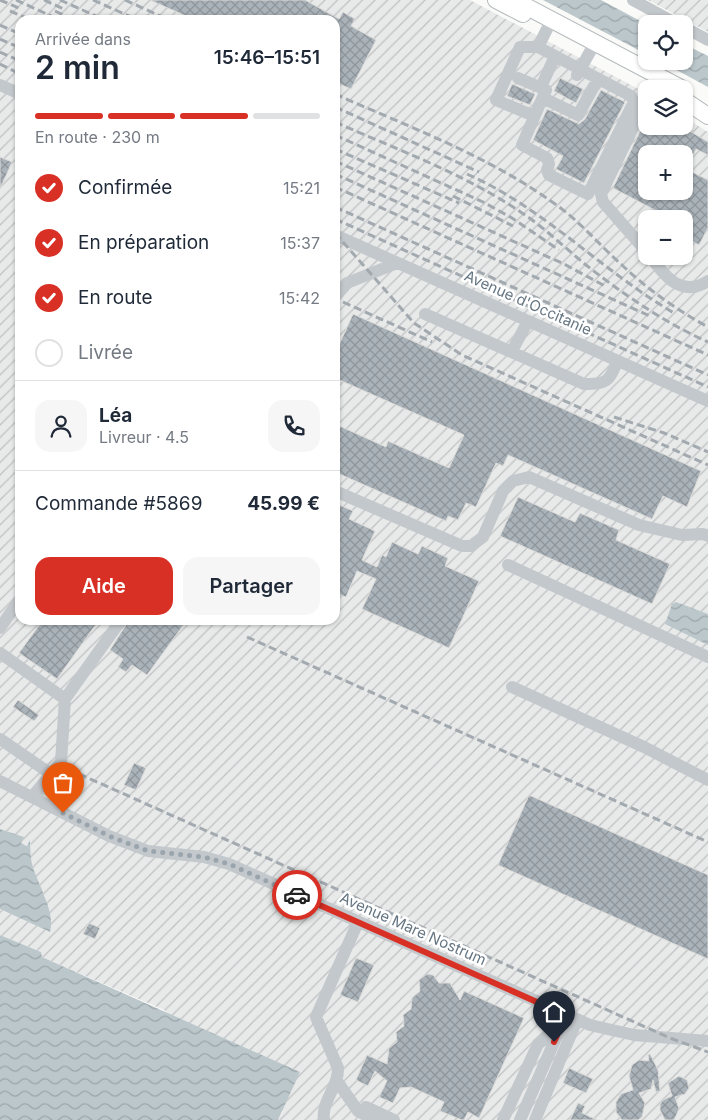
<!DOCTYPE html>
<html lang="fr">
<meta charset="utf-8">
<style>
body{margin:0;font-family:Inter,sans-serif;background:#f6f6f7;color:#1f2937;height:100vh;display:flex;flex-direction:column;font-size:19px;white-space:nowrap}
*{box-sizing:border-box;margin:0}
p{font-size:16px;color:#747a83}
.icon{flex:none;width:28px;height:28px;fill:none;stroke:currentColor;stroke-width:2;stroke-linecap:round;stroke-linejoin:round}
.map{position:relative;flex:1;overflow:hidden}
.drawer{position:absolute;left:15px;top:15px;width:325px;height:610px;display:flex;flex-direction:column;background:#fff;border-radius:15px;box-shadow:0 1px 4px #0004}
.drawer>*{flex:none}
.controls{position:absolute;left:638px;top:15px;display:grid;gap:10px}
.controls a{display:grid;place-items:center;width:55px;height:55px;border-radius:10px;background:#fff;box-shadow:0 1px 4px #0004;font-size:25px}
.pin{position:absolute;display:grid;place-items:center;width:42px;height:42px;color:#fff;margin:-51px -21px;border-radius:50% 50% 50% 0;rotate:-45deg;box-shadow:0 0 5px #0007}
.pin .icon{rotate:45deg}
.courier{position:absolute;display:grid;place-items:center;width:50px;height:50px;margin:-25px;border:4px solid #d93025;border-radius:50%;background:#fff;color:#222;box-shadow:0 1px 6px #0007}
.overview em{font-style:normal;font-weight:600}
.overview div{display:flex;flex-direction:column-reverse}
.overview{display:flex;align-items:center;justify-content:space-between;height:85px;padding:0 20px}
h1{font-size:32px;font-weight:600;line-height:38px}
.bar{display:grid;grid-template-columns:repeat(4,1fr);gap:8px 5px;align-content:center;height:60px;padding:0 20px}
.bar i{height:6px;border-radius:4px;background:#e0e1e3}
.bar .current{background:#d93025}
.bar p{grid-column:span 4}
.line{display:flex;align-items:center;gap:12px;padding:0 20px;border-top:1px solid #e0e1e3}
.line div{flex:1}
.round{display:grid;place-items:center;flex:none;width:52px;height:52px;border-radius:15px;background:#f6f6f7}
ol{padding:0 20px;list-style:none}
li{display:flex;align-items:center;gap:15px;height:55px}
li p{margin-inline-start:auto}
li .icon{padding:5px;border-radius:50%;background:#d93025;color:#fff;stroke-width:4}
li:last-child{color:#747a83}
li i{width:28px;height:28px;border:2px solid #e0e1e3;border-radius:50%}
.cta{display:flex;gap:10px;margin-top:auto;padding:10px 20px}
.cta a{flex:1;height:58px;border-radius:15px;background:#d93025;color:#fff;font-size:20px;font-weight:600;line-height:58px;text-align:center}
.cta a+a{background:#f6f6f7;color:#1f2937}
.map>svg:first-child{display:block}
.industrial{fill:url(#industrial-furrows);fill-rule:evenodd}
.water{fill:url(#water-waves)}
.building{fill:url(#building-cross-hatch);stroke:#dcdcda;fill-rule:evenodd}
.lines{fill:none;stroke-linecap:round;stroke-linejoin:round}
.major-casing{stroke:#b5babe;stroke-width:18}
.minor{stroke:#c3c8cc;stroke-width:12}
.major{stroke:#fff;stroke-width:16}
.rail{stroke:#a2aab0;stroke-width:3;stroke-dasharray:8 4;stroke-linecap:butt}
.done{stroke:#99a4ac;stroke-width:5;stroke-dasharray:0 9}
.route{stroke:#d93025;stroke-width:6}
.labels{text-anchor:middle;stroke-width:5;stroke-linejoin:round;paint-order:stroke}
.street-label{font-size:15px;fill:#657683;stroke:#fff}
</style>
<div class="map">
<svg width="708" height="1120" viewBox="0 0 708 1120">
<defs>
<pattern id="industrial-furrows" width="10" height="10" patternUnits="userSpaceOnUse" patternTransform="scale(1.25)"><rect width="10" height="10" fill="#e8e9e9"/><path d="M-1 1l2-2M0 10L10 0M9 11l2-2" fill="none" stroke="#c0c1c2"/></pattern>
<pattern id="water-waves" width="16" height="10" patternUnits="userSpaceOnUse" patternTransform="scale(1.25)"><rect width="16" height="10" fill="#bbc7cb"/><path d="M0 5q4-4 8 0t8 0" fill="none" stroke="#9ca6aa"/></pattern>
<pattern id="building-cross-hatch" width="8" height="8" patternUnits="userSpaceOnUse" patternTransform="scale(1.25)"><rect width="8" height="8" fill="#aab3b9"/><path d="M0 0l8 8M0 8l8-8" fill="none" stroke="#8e969c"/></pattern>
</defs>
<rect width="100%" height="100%" fill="#fafaf8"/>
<path class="industrial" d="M0,0H470L646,93V126H684V117L708,132V1120H278L283,1111L164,1010L42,957L41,952L0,935V909L50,932V919L45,896L36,882L31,861V843L29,841L28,846L21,843L23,837L0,829ZM20,20H335V620H20ZM646,154H684V191H646ZM646,219H684V256H646Z
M648,0H708V32Z"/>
<path class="water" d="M543,0H601L646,24V54Z
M684,44L708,56V87L660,61H684Z
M676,602L708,614V645L665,624L672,604Z
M0,829L24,837L21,843L27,846L30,840C31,848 30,855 32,864C37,883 56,912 50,932L0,909Z
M0,935L41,952L42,957L300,1072L278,1120H0Z"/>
<path class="building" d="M150,0H305L339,19L343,12L355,19L351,26L376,40L351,89L335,82V20H195Z
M560,78L583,89L576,103L554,91Z
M512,84L535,94L530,105L507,96Z
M601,90L625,102L584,183L556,169L563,156L533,140L547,109L579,124L585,119Z
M644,123L646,126H673L681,131L683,127L708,142V155L696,149L686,169L708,180V228L699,245L684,237L688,227L684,225V219H672L613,188ZM646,154H684V191H646Z
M0,157L12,162L0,189Z
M353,314L701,471L687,507L663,496L652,519L508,455L503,466L496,463L476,507L466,503L458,520L448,516L446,521L335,472V424L386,447L388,441L449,468L464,435L335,378V354Z
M518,497L575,522L580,513L619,530L616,540L670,564L652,604L500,536Z
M335,503L353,511L349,519L375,531L362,560L377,567L382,555L386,557L392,542L418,554L422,546L448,558L445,566L479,581L449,648L362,609L376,579L357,571L346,597L335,593Z
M43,620H99L57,679L19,653Z
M129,620H187L147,675L132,665L126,672L118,667L123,659L110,650Z
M18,700L39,715L34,721L13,707Z
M134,763L146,768L136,790L124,785Z
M529,795L708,875V959L498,865Z
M89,923L100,928L95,939L83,934Z
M356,958L374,965L358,1002L340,995Z
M427,974L433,975L439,983H450L460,1000L464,991L524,1018L479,1118L468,1112L464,1120H462L440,1111L444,1102L411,1087L400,1088L393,1103L379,1097L387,1081L375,1071L368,1086L356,1080L367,1055L387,1064L389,1048L397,1042L396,1032L404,1026L403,1015L411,1009L412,998L420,991L419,980Z
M650,1054L658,1070L660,1091L656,1092L653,1080L651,1089L639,1093L645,1103L642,1117L638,1120H622L616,1112V1102L621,1094L633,1090L629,1076L632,1065L639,1060L649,1061L648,1055Z
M569,1068L593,1079L586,1093L563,1083Z
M679,1076L687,1080L689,1088L685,1094L675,1097L679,1109L674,1120H665L660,1110V1104L663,1100L672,1096L668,1083Z
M578,1103L585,1106L582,1113L597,1120H570Z"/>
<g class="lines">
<defs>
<path id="major" d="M496,0L523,14
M514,0L683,89
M684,100L708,116"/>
</defs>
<use href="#major" class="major-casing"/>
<path class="minor" d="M633,0L677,24
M684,27L708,40
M577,75L591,50
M518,78L546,90L522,145L547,158L549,164L547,170L549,175L588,194L634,102L631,96L538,47
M0,85L20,94
M541,87L555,56
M543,98L578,115L598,79
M645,103L601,194L603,202L646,251
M534,116L496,100L520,47H538L548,27
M335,235L708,401
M650,256C665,277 682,298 708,281
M335,297L347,283L397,263
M425,314L584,384C606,384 610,382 617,361
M512,351L528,321
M335,491L462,546H471L483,537L503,491L513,481L529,477L639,525L682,535L703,534L708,536
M508,565L708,657
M0,628L20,599
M0,653L65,699
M512,687L644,747L708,780
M0,739L51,774
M0,781L109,836L148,851L204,857L229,864L590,1025L634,1035L708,1041
M32,797L61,762L65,699L121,620
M337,1081L358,1111L374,1120
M366,1107L394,1120
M324,1120C321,1101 339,1087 338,1068L316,1017L358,922
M503,1120L538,1044L558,1028
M520,1120L566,1015
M535,1120L577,1020"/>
<use href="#major" class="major"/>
<path class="rail" d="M0,0L21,9
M16,0L60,20
M44,0L66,10
M60,0L105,20
M93,0L138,20
M125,0L169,20
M10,11L31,20
M55,11L75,20
M0,25L20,34
M0,39L20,48
M0,52L20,61
M0,64L20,74
M335,94C409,127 489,156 555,204C580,221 599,245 622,265C647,289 677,310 708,327
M335,107L479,172
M335,122C398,150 465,174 522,213C545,228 565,248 586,265C623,294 665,323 708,342
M335,135L483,202L512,218L559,250
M335,149L459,203
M335,161L564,264L605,286
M335,174L652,317
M467,174C544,208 602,271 674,313
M335,187L708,355
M453,196L513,226
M335,207L708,375
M335,219L708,387
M335,233L414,323L462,355L708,465
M343,302L432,342
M614,417L664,433L708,452
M247,637L708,842
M68,769L670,1038L708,1052"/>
</g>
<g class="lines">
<path class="done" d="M63,813L109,836L148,851L204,857L229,864L297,895"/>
<path class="route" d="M297,895L566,1015L554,1042"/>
</g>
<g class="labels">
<g class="street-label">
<text transform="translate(528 303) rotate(24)" y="5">Avenue d'Occitanie</text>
<text transform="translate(413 929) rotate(24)" y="5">Avenue Mare Nostrum</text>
</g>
</g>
</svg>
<div class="controls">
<a><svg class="icon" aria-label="locate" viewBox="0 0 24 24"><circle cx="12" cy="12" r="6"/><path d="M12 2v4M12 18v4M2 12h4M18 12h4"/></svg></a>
<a><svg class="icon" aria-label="layers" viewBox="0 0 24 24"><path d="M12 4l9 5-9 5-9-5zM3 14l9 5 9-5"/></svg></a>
<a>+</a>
<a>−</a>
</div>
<div class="pin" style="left:63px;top:813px;background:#ea580c"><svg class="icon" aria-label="bag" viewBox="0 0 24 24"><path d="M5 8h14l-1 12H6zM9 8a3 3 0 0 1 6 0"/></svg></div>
<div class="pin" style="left:554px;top:1042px;background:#1f2937"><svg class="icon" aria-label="home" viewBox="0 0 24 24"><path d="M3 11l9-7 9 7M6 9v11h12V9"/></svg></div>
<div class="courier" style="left:297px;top:895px"><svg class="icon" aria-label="car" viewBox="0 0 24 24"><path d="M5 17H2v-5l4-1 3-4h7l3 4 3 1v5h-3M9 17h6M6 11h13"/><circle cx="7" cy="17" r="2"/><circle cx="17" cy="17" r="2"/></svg></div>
<section class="drawer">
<div class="overview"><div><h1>2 min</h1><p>Arrivée dans</p></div><em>15:46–15:51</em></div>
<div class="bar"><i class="current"></i><i class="current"></i><i class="current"></i><i></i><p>En route · 230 m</p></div>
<ol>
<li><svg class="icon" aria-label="check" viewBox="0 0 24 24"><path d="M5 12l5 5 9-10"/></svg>Confirmée<p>15:21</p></li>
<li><svg class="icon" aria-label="check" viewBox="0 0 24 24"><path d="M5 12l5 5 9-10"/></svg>En préparation<p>15:37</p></li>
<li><svg class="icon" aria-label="check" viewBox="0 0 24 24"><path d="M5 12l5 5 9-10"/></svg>En route<p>15:42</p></li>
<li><i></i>Livrée</li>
</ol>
<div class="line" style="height:90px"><a class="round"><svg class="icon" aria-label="person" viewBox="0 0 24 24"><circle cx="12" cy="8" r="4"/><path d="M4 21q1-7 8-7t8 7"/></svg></a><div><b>Léa</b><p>Livreur · 4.5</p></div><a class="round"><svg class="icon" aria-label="phone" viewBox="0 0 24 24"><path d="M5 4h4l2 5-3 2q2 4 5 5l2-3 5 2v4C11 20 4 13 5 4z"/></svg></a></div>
<div class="line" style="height:65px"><div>Commande #5869</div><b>45.99 €</b></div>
<div class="cta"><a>Aide</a><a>Partager</a></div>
</section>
</div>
